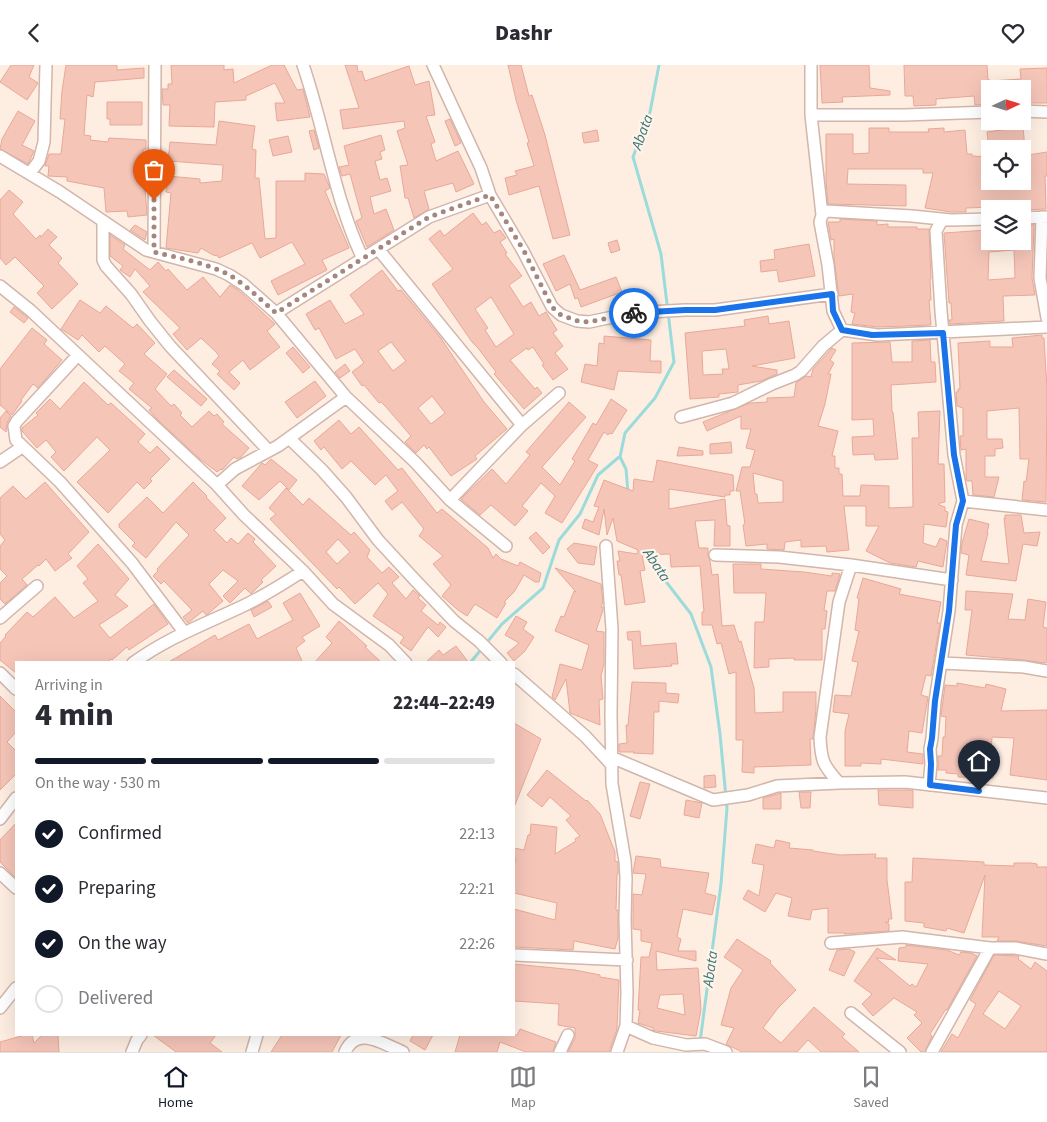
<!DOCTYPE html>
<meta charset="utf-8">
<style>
body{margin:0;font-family:"Source Sans 3",sans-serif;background:#f7f7f7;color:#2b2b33;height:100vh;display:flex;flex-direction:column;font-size:19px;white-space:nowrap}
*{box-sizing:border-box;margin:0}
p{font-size:16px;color:#7c7c81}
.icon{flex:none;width:28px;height:28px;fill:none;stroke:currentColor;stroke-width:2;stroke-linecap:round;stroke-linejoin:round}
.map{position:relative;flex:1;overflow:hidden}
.sheet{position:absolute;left:15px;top:596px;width:500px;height:375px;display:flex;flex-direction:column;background:#fff;border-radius:0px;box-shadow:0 5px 20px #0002}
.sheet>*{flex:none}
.needle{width:32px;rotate:86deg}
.buttons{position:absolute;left:981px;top:15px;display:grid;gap:10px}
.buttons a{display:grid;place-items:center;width:50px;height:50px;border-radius:0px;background:#fff;box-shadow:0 5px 20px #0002;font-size:25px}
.pin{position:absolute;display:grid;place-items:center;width:42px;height:42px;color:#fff;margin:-51px -21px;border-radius:50% 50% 50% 0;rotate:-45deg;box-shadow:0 0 5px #0007}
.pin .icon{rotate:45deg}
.courier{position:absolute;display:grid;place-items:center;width:50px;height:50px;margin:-25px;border:4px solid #1a73e8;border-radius:50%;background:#fff;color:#222;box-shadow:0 1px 6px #0007}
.overview em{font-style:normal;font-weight:800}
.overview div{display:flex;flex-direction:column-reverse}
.overview{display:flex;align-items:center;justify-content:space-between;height:85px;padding:0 20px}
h1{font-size:32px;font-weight:800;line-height:38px}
.bar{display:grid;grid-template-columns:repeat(4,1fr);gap:8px 5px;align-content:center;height:60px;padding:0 20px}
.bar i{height:6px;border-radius:4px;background:#e1e1e2}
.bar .active{background:#111827}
.bar p{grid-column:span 4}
ol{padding:0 20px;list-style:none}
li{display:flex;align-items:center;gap:15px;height:55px}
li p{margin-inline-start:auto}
li .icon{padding:5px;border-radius:50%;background:#111827;color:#fff;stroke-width:4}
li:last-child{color:#7c7c81}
li i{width:28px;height:28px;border:2px solid #e1e1e2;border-radius:50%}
header{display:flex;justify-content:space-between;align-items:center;height:65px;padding:0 20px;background:#fff;font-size:22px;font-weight:800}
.dock{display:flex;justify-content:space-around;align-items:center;height:70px;border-top:1px solid #e1e1e2;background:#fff;font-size:14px;color:#7c7c81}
.dock a{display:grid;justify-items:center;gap:2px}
.dock .active{color:#111827}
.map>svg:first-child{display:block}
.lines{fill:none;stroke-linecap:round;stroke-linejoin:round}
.stream{stroke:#9bdbda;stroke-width:3}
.building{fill:#f5c5b8;stroke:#e9a897;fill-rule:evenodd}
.minor-casing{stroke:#d2b5ab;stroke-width:14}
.minor{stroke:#fff;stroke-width:11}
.done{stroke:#a6877d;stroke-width:5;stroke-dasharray:0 9}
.route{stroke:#1a73e8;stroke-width:6}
.labels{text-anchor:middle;stroke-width:4.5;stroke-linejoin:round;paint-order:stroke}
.water-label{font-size:15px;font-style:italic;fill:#377676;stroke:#fff3ea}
</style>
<header><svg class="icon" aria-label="back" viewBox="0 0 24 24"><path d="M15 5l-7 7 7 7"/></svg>Dashr<svg class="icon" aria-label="heart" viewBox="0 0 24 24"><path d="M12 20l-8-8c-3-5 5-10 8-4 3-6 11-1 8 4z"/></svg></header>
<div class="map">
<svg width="1047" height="987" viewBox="0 0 1047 987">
<rect width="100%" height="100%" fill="#feeee2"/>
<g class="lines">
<path class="stream" d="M628,428L626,404L620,392L625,368L655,333L674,297L661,189L633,92L650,47L659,0
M647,488L664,514L691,549L711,602L720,669L727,743L721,819L700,977
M470,598L502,559L543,523L559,475L580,449L598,410L619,392"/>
</g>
<path class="building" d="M11,0H34L29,12L38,18L27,35L0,17Z
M66,0H117V5L144,3V13L95,17L93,32L87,30L84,70L91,71L90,75L108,77L109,73L146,75V84H143L144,94H140L139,109H144L147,150L128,152L127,146L106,147L104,123L67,116V112L48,111L49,101H45L49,89H61L65,54H60L62,26Z
M171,0H224V5L233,4L234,18L272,0H284L297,25L303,24L310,52L277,56L275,38H285L275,18L246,31V35L215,37L214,62L169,61L170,40H163L162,24H168V19H172Z
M345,0H357L358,7L362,6L365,16L409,1L415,20L429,16L435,50L426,51L435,77L431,79L436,96L458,86L474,119L456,127L453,118L424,126L429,144L414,153L408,133H405L400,101L408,100L397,66L405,63L404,56L343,64L340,45L359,43Z
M508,0H521L529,31L532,30L545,70L570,170L553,174L539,121L509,130L505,113L517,110L515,106L534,101L527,78L529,77L516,35Z
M820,0H869L870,23L890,26V30L842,32L843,37L822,38Z
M904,0H987L988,15H990V16L1021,14L1020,4L1047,3V38H1022V24H990V39L975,40L974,31L936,34V40L914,41L913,31H905Z
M107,37H142V60H110V54H107Z
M18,46L35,56L22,80L34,86L28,99L0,84L2,74Z
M450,54L461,78L455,81L445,56Z
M219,56L255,61L252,84L256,85L255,113H259L265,174L276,173V116H305V108L324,109L330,123L325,126L349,183L322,195L327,205L278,230L271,216L305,199L292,177L260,193L252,178L219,193L218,191L213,190L201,183L198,188L166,183L171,128L166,127L168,111L200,114V118L222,116L223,100L168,96L170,77L216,80Z
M1023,62L1025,84H989L987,67Z
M869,63H889V67H929L928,64L944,63V67L965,65L967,89H972V91L990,92V118L1022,119V91L1047,87V111H1045L1046,144L1022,145V144H1004V142H993L966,143V147H951L925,143L933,108H923V104H848L847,119L906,120V141L828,139L826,116V69H853V89L869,88Z
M314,65L319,83L314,85L309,66Z
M597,65L599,76L584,78L582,68Z
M381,70L385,85L380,87L382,94L375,96L380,115L387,113L391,126L370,132L374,149L386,144L394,165L367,182L356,156L362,153L350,109L342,111L339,102L349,100L344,81Z
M288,71L292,87L273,91L269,75Z
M9,125L23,137L13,149L36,174L40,170L41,172L48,164L57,172L49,180L62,193L58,198L78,219L52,244L37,228L44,221L15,192L6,200L0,193V135Z
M473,148L482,160L486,157L494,168L500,165L506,173L500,177L507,188L505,189L522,211L509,220L523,242L531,237L539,251L546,247L557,265L553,268L563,281L555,288L568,304L553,315L542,300L544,299L533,282L528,285L527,283L510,295L535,324L537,322L542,328L524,344L494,309L496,307L478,283L472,277L432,219L453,204L429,174L440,165L444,171ZM491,232L514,269L496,282L485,265L488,263L475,244Z
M840,154L877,156V160L888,159V162H917V164H929L931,214H930L931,235H929L931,260L878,262L852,259L855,248L851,247L853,229L839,231L834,194V174L831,175L828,157H840Z
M135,160L147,167L145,175L130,165Z
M1024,160H1034L1032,213L1035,230L1003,231L1004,256L950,259L949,255H952L951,238H949L944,168L987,165L988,176H1022ZM1014,185L1015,213L988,215L989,187Z
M110,170L125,180L123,184L150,205L158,197L166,206L168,204L187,225L203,212L220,232L230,220L238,225L275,259L267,266L280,282L250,305L243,295L229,307L240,318L234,325L217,309L220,306L212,299L219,291L216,287L201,273L187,285L173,269L180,263L143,227L150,221L135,204L130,212L120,205L123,201L110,191Z
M617,175L620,185L611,188L608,178Z
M809,179L815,211L779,217L777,205L761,207L760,196L775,194L774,185Z
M564,190L580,225L616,212L622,227L581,242L578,233L575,234L570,219L556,226L543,199Z
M382,205L398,226L401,225L440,272L484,337L507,364L475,391L477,394L451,411L429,382L427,384L424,380L416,388L405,377L411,371L386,342L381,337L379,338L364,320L362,321L352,307L364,298L355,284L336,294L319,263L315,265L306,249L330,235L345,259L364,249L350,230ZM391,277L406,296L393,306L378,286ZM432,331L445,348L431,359L418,343Z
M80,235L100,248L106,241L133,263L137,259L155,278L144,289L167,309L155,324L171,341L174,339L182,348L180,350L192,362L209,346L214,351L217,349L224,357L222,359L249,383L241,392L237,394L234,392L222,405L221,404L217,407L199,393L158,355L149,345L152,343L129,324L134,318L119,306L125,299L105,281L99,287L82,270L78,275L61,264Z
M14,242L28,253L24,258L10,247Z
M768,251L769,259L789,256L795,293L752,301L777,305V309L761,316L738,320V327L719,329V332L690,334L685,268L745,261L744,255ZM726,284L729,304H722L723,309L703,310L702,286Z
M32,263L47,275L44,279L62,295L38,323L33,319L21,335L22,336L12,350L0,340V304Z
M1042,270V273H1044L1047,324L1046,437L1022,435L1024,416L1026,417L1029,394H1020L1019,343L987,346V374H1002L1003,383L995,384V391H985V412H999L994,432L973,430L972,416H967L966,413V384L961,385L960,371H963V343L957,341L956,327H958V324H960L958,278L990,276V282H1013L1012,273Z
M604,271L651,275L650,296H661V308L618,306L614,325L581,317L585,299L597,301L599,278L604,279Z
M930,275L931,297H935L936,317L891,320L892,347H893L898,394L875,395L874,389L853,390L852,372L874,371L873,354L852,355V278L890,277L892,297H912V276Z
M293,282L310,302L303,308L286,288Z
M832,283L836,285L830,295L834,298L828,309H831L825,339L818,361L838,366L832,391H835V403H839V409H842L843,431H860L861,420L889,421V443L913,442L912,373H919L918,347L940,346L938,399H944L945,437L940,438L939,440L945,442V446L948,447L946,462L924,459L923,478L936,482L940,473L947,476L943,502L918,496L916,502L890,498L866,486L879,461H866V441H844L849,485L827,487L826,481L801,482V475L785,477L784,485L767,484V479L746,481L743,460L745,459L740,426H736L742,402H750L755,385L746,383L751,364H741V351L707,366L703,357L750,338L767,337V333L794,332L796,318L806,311L811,312L813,304ZM753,408L783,416V437L758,438L757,429H755Z
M345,299L350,306L340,313L335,307Z
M174,305L207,334L201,341L167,312Z
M315,316L326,331L297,353L285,337Z
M84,317L108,340L111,338L145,369L138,377L150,388L157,381L170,394L150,414L152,416L144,424L137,417L108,448L77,417L110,385L97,372L64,406L51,392L56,387L46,375L37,383L22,366V363L38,350L36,348L50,334L60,344Z
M611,334L627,345L612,369L610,368L608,370L604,367L588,395L598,400L562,458L545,448L555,431L541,418L522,441L528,446L515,461L491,440L480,450L461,434L492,404L506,419L530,390L526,387L569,337L586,352L542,402L560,420L575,396L572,394L593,358L596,360Z
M6,346L11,351L7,358L6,367L0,362V353Z
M339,355L351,369L359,362L398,405L402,403L437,448L442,444L488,483L493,493L496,489L501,494L518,501L520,497L541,508L539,517H535L524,510L514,527L504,537L506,538L497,553L475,539L467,551L458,545L442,531L451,520L433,499L443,491L419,471L424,464L402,437L392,445L385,436L398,426L386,410L375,420L351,396L342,404L324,382L321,385L314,376Z
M731,377L732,388L710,389V379Z
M679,382L703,386V390L677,391Z
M271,394L297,415L289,425L280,416L259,435L242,421L261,399L262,398L265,400Z
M657,395L733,410L734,426H730V430H725V432L669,424V444L725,434L727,460L730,461V481H714L715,455L695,456L699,483H708V490L710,496L712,510L718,509L722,561L734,560L739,577L741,576L754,623L755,648L783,647V627H816V644L813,674H810L811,700L754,702V708L742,707L743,675H736V607L729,609L721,578L717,579L712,560H702V547H704L700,501L671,502L670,489L642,490L645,505L640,506L645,537L625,540L621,510H619L617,496H620L618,486L637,489L638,485L617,476L613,453L607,470L604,444L599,470L582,463L585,454L593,457L599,442L594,441L604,415L633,426L634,414L653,417Z
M45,417L89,467L68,489L72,493L55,506L46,494L39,501L38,500L22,514L27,520L5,539L0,534V518L7,511L0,504V481L5,475L0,469V433L13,421L26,434Z
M193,417L207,431L206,432L226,453L214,465L227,478L231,473L238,479L248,468L255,474L253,477L276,501L261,515L263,517L251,529L245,523L230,538L223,531L238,516L223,505L209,519L223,536L209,548L206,550L203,546L188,558L183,552L192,545L164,516L161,519L153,511L158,506L157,504L189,470L176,457L146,493L132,481L135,478L119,462V459L147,432L163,448Z
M286,423L303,440L309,433L351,470L354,467L370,485L367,492L382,508L389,502L399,512L392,518L406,534L413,525L420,531L418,533L426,540L421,546L438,560L440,557L446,562L438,572L428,562L411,586L400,578L404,572L373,551L388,529L378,518L355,539L339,522L337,524L270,454L276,449L269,443ZM338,474L350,487L337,499L326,487Z
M1005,450H1021L1024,468L1040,467L1037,481L1023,479L1016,516L966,510L969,490L961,488L962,478L969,454L989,459L987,468H988L981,496L1009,499L1004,453L1005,454Z
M536,467L550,482L543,489L529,473Z
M574,478L597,482L594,500L578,498L567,484Z
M98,479L129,514L115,530L128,541L99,560L110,573L154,539L168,559L129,585L127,582L112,595L111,594L107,598H16V608L0,595V578L6,571L5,570L27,547L33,552L55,532L74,553L98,536L83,518L88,514L77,501Z
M733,499H761V504L804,507L832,511V508L840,509L835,526H827L824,545L827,546L825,564H822V595H794V593L769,594V602L754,603L755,557H764L766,528H734Z
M555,503L601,519L603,537L601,542H603V545L596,566L604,567V599L601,611L603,634L599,635L600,660L570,648L566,614L555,635L552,632L560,599L582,605L589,580L555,566L561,551L564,552L574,526L576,527Z
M863,513L901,524L899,529L941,537L937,558H940L931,611L926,610L921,630L928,632L922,668L909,666L907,687L923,689V699L881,694V699L861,698V701H845V666L849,649L833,647L835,630L851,631L858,597L852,596L859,566L855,565L859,534L857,533Z
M966,526L1013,529L1008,554L1025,555L1028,534L1046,537L1043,562L1047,563V597L1045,598L1024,595L966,590L972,545H965Z
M300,528L320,561L302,572L305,576L296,583L303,598H167L215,570L218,575L249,559L257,574L293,555L283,538Z
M268,536L272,542L254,552L251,545Z
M516,551L527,557L523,564L534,572L525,586L514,596L507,588L519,578L505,570Z
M339,556L367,581L365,582L382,598H314L332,578L326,572Z
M640,566L641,581L676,578L678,599H671L672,601L634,604L632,575H628L627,567Z
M456,581L469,598H425L439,585L443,590Z
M632,617L666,618V628L679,629L678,638L659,636V647H654L653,689L633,688L634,687H619V679L627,678L626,660H628Z
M957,618L985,623L986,619L1006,624L1001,646L1047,645V715L1010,710L1014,673L992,672L990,705H993V713L958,712V709L946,708V705H938V691H942L943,672H945L946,652L941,651L945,620L957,621Z
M0,631L16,647V667L7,677L16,686V709L0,725Z
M514,658L541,674L515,740H514Z
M547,705L586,736L587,735L600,749L615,787V796L618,797V809H617L616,845H618V873L615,884L574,876L573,885L514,882V844L555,855L557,838L514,828V802L516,793H514V783L524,785L528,770H530L531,759L557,762L555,789L576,776L575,774L580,771L566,755L571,751L550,732L542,742L527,730Z
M715,710L716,722L704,723V711Z
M640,717L650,719L640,754L630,751Z
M878,725H913V743L879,740Z
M799,727H811L810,743H801Z
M781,728V744H763V733Z
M686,735L702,738L699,753L684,750Z
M16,758V813L0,797V775Z
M776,775L790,778L789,783L813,785V786L840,790L876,789L875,793H887V815L892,854H888L889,857H885L889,859V866L844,869L845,868H828V843L812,845L810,855L788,851L792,833L776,828L765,847L743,834L748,825L759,831L764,800L752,798L756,779L774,783Z
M636,791L660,794L661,802L709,808L705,828L716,831L712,850L683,844L677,872L681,874L678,886H696V896L656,886L657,905L698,903L701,945L696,971L656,966L653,965V963L638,958L640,945H638L641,892H649L652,878L641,876V865L633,864V829L642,830L646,809L633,808ZM683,929L685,950L657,943L660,930Z
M913,793L984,797V800L1014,801V798H1031L1037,799V802H1047V881L1016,876H997L999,872H982L985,810L964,868L947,863L946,866L924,862V858L905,856V817H912Z
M737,874L771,896L770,898L796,925L778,943L763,963L781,978L814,942L845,969L842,972L859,987H821L808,975L797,987H742L726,979L734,963L721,960L731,923L743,905L724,892Z
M906,880L947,885L959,890L961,887L971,888L977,891L947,945L946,944L930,969L932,971L925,987H921L907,973L922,958L914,950L917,947L894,933L873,951L862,939L872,929L854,916L877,883L896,895L876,893L910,921L912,919L916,922L928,899L898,896L899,883L906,882Z
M849,884L855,887L844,911L829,905L837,885Z
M994,890L1019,891L1018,894L1031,904L1035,897L1047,906V987H941L952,969L958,973L976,939L970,935ZM999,926L1021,941L1005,964L983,949Z
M514,899L575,905L600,910V912L619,915L617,964L609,987H568L575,973V963L558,960L559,939L514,936Z
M520,964L556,977L553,987H526L500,977L497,987H455L460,970H517Z
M25,970H32L34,978L42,970H58L59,987H0V977Z
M153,970H216L210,978L222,987H176Z
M282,970H341L332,987H271Z
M413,970H433L425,985L410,976Z"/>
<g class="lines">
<defs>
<path id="minor" d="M303,0C325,64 334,133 363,194
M433,0L481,103L490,130L523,186L552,242L561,250L577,256L589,257L632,248L685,245H715L832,229
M811,0V50L822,150L820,157L828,200L833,246L842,265
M1022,46L1047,47
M811,50H904L990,47
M0,91L60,127L146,185L216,204L229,210L243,219L276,248L346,332L415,397L450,435L506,481
M30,108L39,96L44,77L46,0
M822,150L826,146L912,151L951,155L990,154
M1042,152L1040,213L1047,253
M1022,153L1047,152
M103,157V195L106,201L131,229L150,256L170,281L268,385
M379,185L522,360
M154,187L155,0
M0,221L30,245L217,420L244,450L303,506L333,539L389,580L406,598
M276,248L429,152L490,130
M78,290L17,356L14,361L16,375L60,417L132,498L184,567
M681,352L733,338L772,319L795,310L801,306L823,281L842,265L878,270L1047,262
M289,373L322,405L346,432L378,475L414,514L454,556L479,576L501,598
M0,397L22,382
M217,420L235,404L278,381L346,332
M450,435L522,360L559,328
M963,436L1047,445
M606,481L612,564L611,649L612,719L625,796L626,813L625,853L627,928L626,961L617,987
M715,490L779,492L851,500L952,515
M0,553L37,521
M133,598C167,573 205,559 243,541C264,531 283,519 303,506
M942,598L1024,602L1047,606
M0,608L16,624
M514,609L585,671L612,700
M611,692L713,735L748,730L777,721L839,718L905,717L1047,733
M839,718C823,700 821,696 820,672L839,537L851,500
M929,720L931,699L930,684L932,673L935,636L949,546L956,460L963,436L954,390L941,246L936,166L942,155
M0,754L16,733
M0,808L16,823
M831,878L902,872L990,883H1015L1047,889
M514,890L627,895
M0,943L16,923
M851,948L900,987
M626,961L653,973L686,980L705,979L726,987
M132,987L137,975L141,970
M252,987L257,970
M345,987C357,960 383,979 403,987
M560,987L568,970
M932,987L990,883"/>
</defs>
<use href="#minor" class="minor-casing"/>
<use href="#minor" class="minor"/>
</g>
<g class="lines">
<path class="done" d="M154,135V187C179,193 208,198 231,211C247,221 261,235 276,248L429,152L490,130L524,186L552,242L561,250L578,256L589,257L634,248"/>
<path class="route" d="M634,248L685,245H715L832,229L833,246L842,265L872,270L943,268L954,390L963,436L956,460L949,546L935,636L932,673L930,684L931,699L930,720L979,726"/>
</g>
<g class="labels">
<g class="water-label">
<text transform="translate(642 67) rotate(-70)" y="5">Abata</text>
<text transform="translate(657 500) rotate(56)" y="5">Abata</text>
<text transform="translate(710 904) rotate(-82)" y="5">Abata</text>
</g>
</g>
</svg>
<div class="buttons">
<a><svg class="needle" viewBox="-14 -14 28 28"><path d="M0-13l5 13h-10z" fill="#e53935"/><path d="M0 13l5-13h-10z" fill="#7c7c81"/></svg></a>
<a><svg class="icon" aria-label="locate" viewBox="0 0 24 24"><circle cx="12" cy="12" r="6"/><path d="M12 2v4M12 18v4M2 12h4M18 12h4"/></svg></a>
<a><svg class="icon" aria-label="layers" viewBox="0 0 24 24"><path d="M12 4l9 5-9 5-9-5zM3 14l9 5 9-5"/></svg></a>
</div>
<div class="pin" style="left:154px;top:135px;background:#ea580c"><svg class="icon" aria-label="bag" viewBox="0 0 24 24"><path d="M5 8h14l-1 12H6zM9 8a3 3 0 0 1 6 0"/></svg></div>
<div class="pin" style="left:979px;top:726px;background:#1f2937"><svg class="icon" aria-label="home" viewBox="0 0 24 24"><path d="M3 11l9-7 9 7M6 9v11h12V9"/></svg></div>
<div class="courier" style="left:634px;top:248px"><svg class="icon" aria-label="bike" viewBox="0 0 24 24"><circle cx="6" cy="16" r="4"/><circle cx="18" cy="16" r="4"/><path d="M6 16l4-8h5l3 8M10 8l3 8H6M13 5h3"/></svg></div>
<section class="sheet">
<div class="overview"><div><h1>4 min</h1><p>Arriving in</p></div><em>22:44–22:49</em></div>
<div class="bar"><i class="active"></i><i class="active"></i><i class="active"></i><i></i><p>On the way · 530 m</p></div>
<ol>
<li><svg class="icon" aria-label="check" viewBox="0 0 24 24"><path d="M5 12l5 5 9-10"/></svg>Confirmed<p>22:13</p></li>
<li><svg class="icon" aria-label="check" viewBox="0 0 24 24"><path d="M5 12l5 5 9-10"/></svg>Preparing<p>22:21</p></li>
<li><svg class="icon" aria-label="check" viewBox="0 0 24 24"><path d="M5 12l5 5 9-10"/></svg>On the way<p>22:26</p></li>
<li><i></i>Delivered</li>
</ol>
</section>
</div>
<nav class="dock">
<a class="active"><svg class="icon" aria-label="home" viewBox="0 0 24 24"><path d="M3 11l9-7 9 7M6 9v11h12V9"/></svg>Home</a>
<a><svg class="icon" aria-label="map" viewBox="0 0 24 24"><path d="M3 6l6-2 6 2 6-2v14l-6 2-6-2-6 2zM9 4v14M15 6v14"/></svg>Map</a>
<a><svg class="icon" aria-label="saved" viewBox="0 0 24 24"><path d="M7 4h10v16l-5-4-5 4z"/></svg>Saved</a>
</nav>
